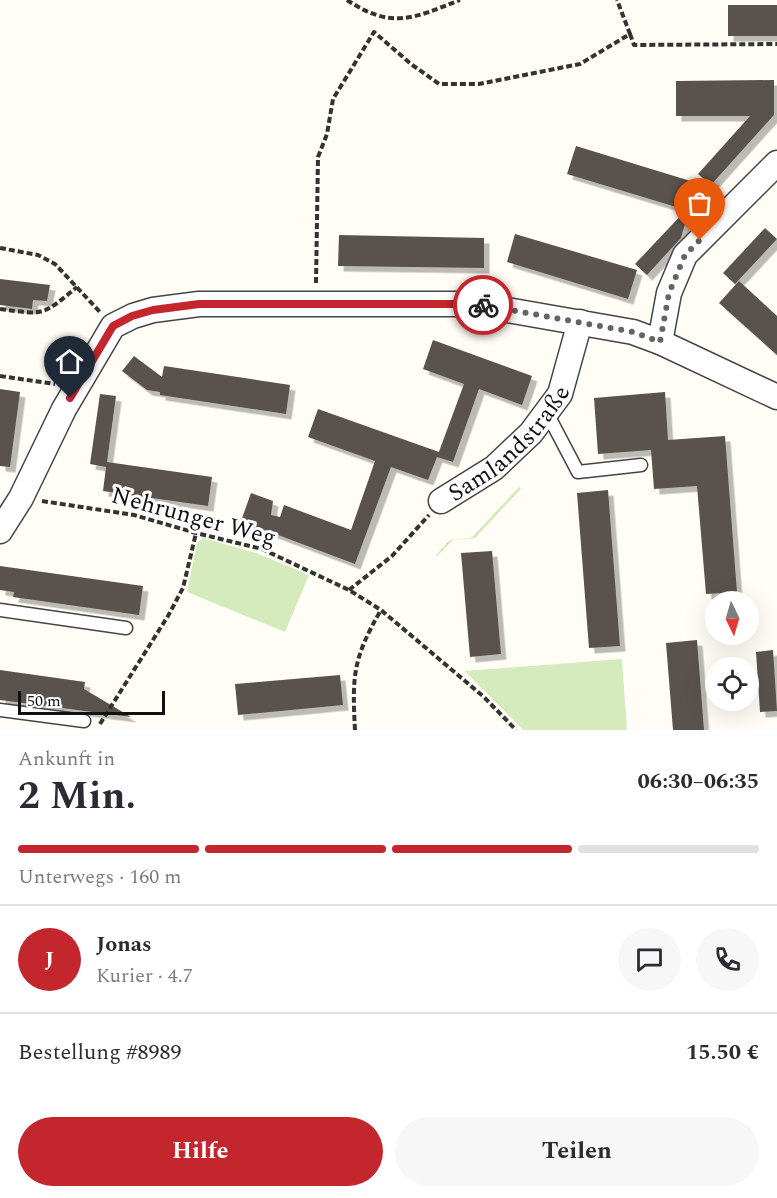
<!DOCTYPE html>
<html lang="de">
<meta charset="utf-8">
<style>
body{margin:0;font-family:Spectral,serif;background:#f7f7f7;color:#2b2b33;height:100vh;display:flex;flex-direction:column;font-size:22px;white-space:nowrap}
*{box-sizing:border-box;margin:0}
p{font-size:20px;color:#7c7c81}
.icon{flex:none;width:33px;height:33px;fill:none;stroke:currentColor;stroke-width:2;stroke-linecap:round;stroke-linejoin:round}
.map{position:relative;height:730px;overflow:hidden}
.sheet{display:flex;flex-direction:column;background:#fff;flex:1}
.sheet>*{flex:none}
.needle{width:39px;rotate:175deg}
.controls{position:absolute;left:705px;top:591px;display:grid;gap:12px}
.controls a{display:grid;place-items:center;width:54px;height:54px;border-radius:50%;background:#fff;box-shadow:0 6px 24px #0002;font-size:30px}
.scale{position:absolute;left:18px;bottom:15px;width:147px;box-sizing:border-box;padding-left:6px;border:3px solid #111;border-top:0;font-size:16px;line-height:21px;white-space:nowrap;color:#111;-webkit-text-stroke:4px #fff;paint-order:stroke}
.pin{position:absolute;display:grid;place-items:center;width:51px;height:51px;color:#fff;margin:-62px -26px;border-radius:50% 50% 50% 0;rotate:-45deg;box-shadow:0 0 6px #0007}
.pin .icon{rotate:45deg}
.courier{position:absolute;display:grid;place-items:center;width:60px;height:60px;margin:-30px;border:4px solid #c4262e;border-radius:50%;background:#fff;color:#222;box-shadow:0 2px 8px #0007}
.headline em{font-style:normal;font-weight:700}
.headline div{display:flex;flex-direction:column-reverse}
.headline{display:flex;align-items:center;justify-content:space-between;height:102px;padding:0 18px}
h1{font-size:39px;font-weight:700;line-height:45px}
.bar{display:grid;grid-template-columns:repeat(4,1fr);gap:9px 6px;align-content:center;height:72px;padding:0 18px}
.bar i{height:8px;border-radius:4px;background:#e1e1e2}
.bar .selected{background:#c4262e}
.bar p{grid-column:span 4}
.line{display:flex;align-items:center;gap:15px;padding:0 18px;border-top:2px solid #e1e1e2}
.line div{flex:1}
.round{display:grid;place-items:center;flex:none;width:63px;height:63px;border-radius:32px;background:#f7f7f7}
.action{display:flex;gap:12px;margin-top:auto;padding:12px 18px}
.action a{flex:1;height:69px;border-radius:36px;background:#c4262e;color:#fff;font-size:24px;font-weight:700;line-height:69px;text-align:center}
.action a+a{background:#f7f7f7;color:#2b2b33}
.map>svg:first-child{display:block}
.grass{fill:url(#grass-dots)}
.park{fill:#d5ebbd}
.building{fill:#5a524d;filter:url(#shadow)}
.lines{fill:none;stroke-linecap:round;stroke-linejoin:round}
.lane-casing{stroke:#444;stroke-width:15}
.street-casing{stroke:#444;stroke-width:27}
.path{stroke:#333;stroke-width:4;stroke-dasharray:6 3;stroke-linecap:butt}
.lane{stroke:#fff;stroke-width:12}
.street{stroke:#fff;stroke-width:24}
.done{stroke:#646461;stroke-width:6;stroke-dasharray:0 10.8}
.route{stroke:#c4262e;stroke-width:8}
.labels{text-anchor:middle;stroke-width:6;stroke-linejoin:round;paint-order:stroke}
.street-label{font-size:24px;fill:#111;stroke:#fff}
</style>
<div class="map">
<svg width="777" height="730" viewBox="0 0 777 730">
<defs>
<pattern id="grass-dots" width="8" height="8" patternUnits="userSpaceOnUse" patternTransform="scale(1.5)"><rect width="8" height="8" fill="#d5ebbd"/><path d="M2 2h.1M6 6h.1" fill="none" stroke="#b6c8a1" stroke-width="1.8" stroke-linecap="round"/></pattern>
<filter id="shadow"><feDropShadow dx="5.5" dy="5.5" stdDeviation="0" flood-color="#0004"/></filter>
</defs>
<rect width="100%" height="100%" fill="#fffdf5"/>
<path class="grass" d="M519,487L521,488L519,491L475,538L453,540L437,556L436,555L450,540L469,538L473,536Z"/>
<path class="park" d="M203,538L256,553L309,575L285,632L187,592L197,543Z
M622,659L627,730H523L465,671Z"/>
<path class="building" d="M728,5H777V36H728Z
M774,80V115L711,185L698,174L750,116H676V81Z
M576,146L697,183L681,238L647,275L635,264L686,210L567,174Z
M765,228L777,239L735,284L723,273Z
M515,234L637,270L628,299L507,262Z
M339,235L484,238V268L338,266Z
M0,279L50,285L47,301L33,300L32,309L0,305Z
M739,281L777,316V355L719,303Z
M433,340L532,376L522,405L479,389L453,462L437,457L464,384L423,369Z
M134,356L162,377L164,366L290,385L286,414L160,395V392L147,390L122,371Z
M0,389L20,392L10,467L0,466Z
M665,392L668,440L725,436L737,592L706,594L697,486L654,489L651,450L598,454L594,398Z
M100,394L116,396L107,462L212,477L208,506L103,491L106,467L90,464Z
M318,409L439,452L428,480L391,467L355,564L241,521L251,493L273,501L271,515L280,517L284,505L351,530L375,461L308,437Z
M608,490L620,646L589,648L577,493Z
M492,551L501,654L470,657L461,553Z
M0,566L143,586L139,615L13,597L14,592L0,590Z
M697,640L704,730H673L666,643Z
M773,650L777,711L760,712L756,652Z
M0,670L85,682L84,689L131,717L0,700Z
M340,675L343,705L238,715L235,684Z"/>
<g class="lines">
<defs>
<path id="lane" d="M547,413L578,472L641,465
M0,610L126,628
M0,710L84,721"/>
<g id="street">
<path d="M660,342L669,293L685,255L777,163"/>
<path id="s1" d="M441,501L494,468L531,433L560,394L580,322"/>
<path d="M0,531L21,498L64,409L113,326L133,316L153,310L199,304H473L633,332L660,342L777,397"/>
</g>
</defs>
<use href="#lane" class="lane-casing"/>
<use href="#street" class="street-casing"/>
<path class="path" d="M347,0C392,30 414,18 460,0
M630,34L634,45L777,44
M0,248L38,255L55,264L100,312
M316,283L318,157L327,134L333,99L374,32L411,64L439,84H479L580,64L630,34L617,0
M0,309C45,315 42,316 77,287
M0,376L55,384
M42,501L134,515L196,533L262,549L349,590L381,610L484,697L516,730
M349,590L392,556L429,515
M100,724L168,616L183,588L196,533
M355,730C352,676 353,658 381,610"/>
<use href="#lane" class="lane"/>
<use href="#street" class="street"/>
</g>
<g class="lines">
<path class="done" d="M483,305L633,332L660,342L669,293L685,255L700,240"/>
<path class="route" d="M70,398L113,326L132,316L153,310L199,304H473L483,305"/>
</g>
<g class="labels">
<g class="street-label">
<text dy="8" stroke="none"><textPath href="#s1" startOffset="90">Samlandstraße</textPath></text>
<text transform="translate(194 516) rotate(15)" y="8">Nehrunger Weg</text>
</g>
</g>
</svg>
<div class="controls">
<a><svg class="needle" viewBox="-14 -14 28 28"><path d="M0-13l5 13h-10z" fill="#e53935"/><path d="M0 13l5-13h-10z" fill="#7c7c81"/></svg></a>
<a><svg class="icon" aria-label="locate" viewBox="0 0 24 24"><circle cx="12" cy="12" r="6"/><path d="M12 2v4M12 18v4M2 12h4M18 12h4"/></svg></a>
</div>
<div class="scale">50 m</div>
<div class="pin" style="left:700px;top:240px;background:#ea580c"><svg class="icon" aria-label="bag" viewBox="0 0 24 24"><path d="M5 8h14l-1 12H6zM9 8a3 3 0 0 1 6 0"/></svg></div>
<div class="pin" style="left:70px;top:398px;background:#1f2937"><svg class="icon" aria-label="home" viewBox="0 0 24 24"><path d="M3 11l9-7 9 7M6 9v11h12V9"/></svg></div>
<div class="courier" style="left:483px;top:305px"><svg class="icon" aria-label="bike" viewBox="0 0 24 24"><circle cx="6" cy="16" r="4"/><circle cx="18" cy="16" r="4"/><path d="M6 16l4-8h5l3 8M10 8l3 8H6M13 5h3"/></svg></div>
</div>
<section class="sheet">
<div class="headline"><div><h1>2 Min.</h1><p>Ankunft in</p></div><em>06:30–06:35</em></div>
<div class="bar"><i class="selected"></i><i class="selected"></i><i class="selected"></i><i></i><p>Unterwegs · 160 m</p></div>
<div class="line" style="height:108px"><b class="round" style="background:#c4262e;color:#fff">J</b><div><b>Jonas</b><p>Kurier · 4.7</p></div><a class="round"><svg class="icon" aria-label="chat" viewBox="0 0 24 24"><path d="M4 5h16v11H9l-5 4z"/></svg></a><a class="round"><svg class="icon" aria-label="phone" viewBox="0 0 24 24"><path d="M5 4h4l2 5-3 2q2 4 5 5l2-3 5 2v4C11 20 4 13 5 4z"/></svg></a></div>
<div class="line" style="height:78px"><div>Bestellung #8989</div><b>15.50 €</b></div>
<div class="action"><a>Hilfe</a><a>Teilen</a></div>
</section>
